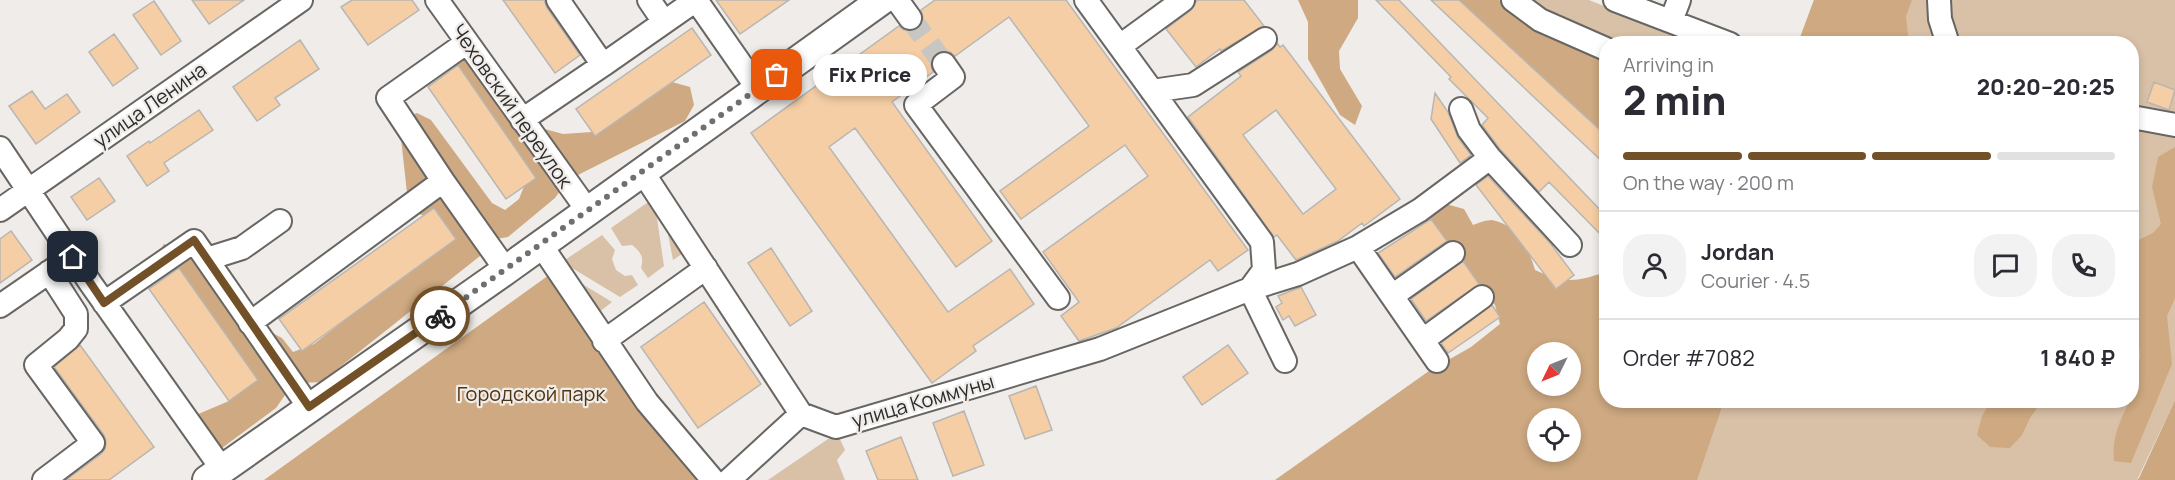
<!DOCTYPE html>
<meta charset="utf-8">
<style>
body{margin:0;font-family:Manrope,sans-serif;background:#f2f2f3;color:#2b2b33;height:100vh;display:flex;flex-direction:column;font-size:22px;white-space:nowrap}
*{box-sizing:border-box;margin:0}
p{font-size:20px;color:#7c7c81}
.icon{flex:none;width:33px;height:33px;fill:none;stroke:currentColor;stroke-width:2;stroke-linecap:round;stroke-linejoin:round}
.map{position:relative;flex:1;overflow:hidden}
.sheet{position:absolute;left:1599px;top:36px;width:540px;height:372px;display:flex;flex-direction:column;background:#fff;border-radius:24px;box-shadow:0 3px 9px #0003}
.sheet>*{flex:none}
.needle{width:39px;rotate:227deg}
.buttons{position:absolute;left:1527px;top:342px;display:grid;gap:12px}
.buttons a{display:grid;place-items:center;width:54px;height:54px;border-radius:50%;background:#fff;box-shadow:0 3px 9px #0003;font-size:30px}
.pin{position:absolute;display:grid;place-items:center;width:51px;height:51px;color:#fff;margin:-26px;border-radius:12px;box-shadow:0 3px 9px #0006}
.courier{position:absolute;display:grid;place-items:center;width:60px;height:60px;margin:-30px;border:4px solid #725028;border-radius:50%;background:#fff;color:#222;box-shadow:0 2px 8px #0007}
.bubble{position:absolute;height:42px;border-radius:21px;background:#fff;box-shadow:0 3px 9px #0003;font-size:20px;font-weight:800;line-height:42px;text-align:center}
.headline em{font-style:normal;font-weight:800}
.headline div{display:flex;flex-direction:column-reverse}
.headline{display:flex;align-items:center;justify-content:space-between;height:102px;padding:0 24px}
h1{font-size:39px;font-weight:800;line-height:45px}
.bar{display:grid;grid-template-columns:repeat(4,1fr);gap:9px 6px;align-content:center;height:72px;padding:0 24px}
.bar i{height:8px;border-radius:4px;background:#e1e1e2}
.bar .current{background:#725028}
.bar p{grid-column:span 4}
.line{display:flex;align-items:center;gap:15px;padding:0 24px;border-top:2px solid #e1e1e2}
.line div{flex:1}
.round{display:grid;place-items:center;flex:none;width:63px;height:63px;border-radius:24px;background:#f2f2f3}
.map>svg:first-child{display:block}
.green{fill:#d9c1a7;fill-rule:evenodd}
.forest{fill:#cea981;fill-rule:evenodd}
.water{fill:#cca77f}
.building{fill:#f5cea5;stroke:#b8b6b3;stroke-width:1.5;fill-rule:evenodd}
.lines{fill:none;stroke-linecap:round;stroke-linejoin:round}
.minor-tunnel{stroke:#c8c6c3;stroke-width:22;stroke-dasharray:22 11;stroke-linecap:butt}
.minor-casing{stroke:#686663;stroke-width:26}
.major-casing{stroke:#686663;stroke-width:32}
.minor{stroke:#fff;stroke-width:22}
.major{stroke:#fff;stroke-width:28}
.done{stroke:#716f6d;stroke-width:6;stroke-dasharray:0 10.8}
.route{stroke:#725028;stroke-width:8}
.labels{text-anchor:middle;stroke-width:4.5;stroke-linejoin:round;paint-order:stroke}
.street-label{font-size:20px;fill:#2d2c2a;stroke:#efece9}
.park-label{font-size:20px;fill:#4e3414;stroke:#efece9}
</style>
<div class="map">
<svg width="2175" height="480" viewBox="0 0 2175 480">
<rect width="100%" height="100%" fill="#efece9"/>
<path class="green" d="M1456,0H1589L1676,35L1730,43L1606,44V142Z
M1814,0H2175V400L2137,480H1281L1606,279V400H2132V44L1798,43ZM1538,352H1570V386H1538ZM1538,418H1570V452H1538Z
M654,198L664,266L648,278L641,268C644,257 641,252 632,245L622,246L611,228Z
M664,213L689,249L673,260Z
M602,235L615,250L612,259L616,270L625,276L632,275L638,285L620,297L562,262Z
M574,279L612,302L598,313Z
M839,437L845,450L837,460L845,480H768L828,439Z"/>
<path class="forest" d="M1298,0H1358V18L1339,51L1340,69L1362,106L1355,125L1340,115L1308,59V22Z
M1458,0H1498L1536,23L1606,54V141Z
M1814,0H1912L1906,16L1909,43H1798Z
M469,58L541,128L563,134L592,132L672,82L690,87L694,105L685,121L568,180L555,198L508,237L490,240L480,256L321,382L302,383L287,392L276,408L222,448L205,441L196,415L229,401L250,384L176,275L158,254L164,244L183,250L265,329L282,338L293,352L314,344L445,242L437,220L419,214L407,193L399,120L417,113L431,120L492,203L505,210L519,199L529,174L454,70L457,59Z
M2175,147V298L2167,316L2172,364L2131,463L2114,461C2112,437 2119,422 2130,401L2132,400L2140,356L2136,315L2132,318V243L2153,233L2161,224L2152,187L2158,157Z
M1446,204L1464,209L1473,225C1478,223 1486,220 1492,220C1516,224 1529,249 1535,270C1566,284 1575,282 1606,272V400L1724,401L1697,480H1275L1429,371L1471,347L1500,324L1495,305L1482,293L1447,245L1434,231L1428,213ZM1538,352H1570V386H1538ZM1538,418H1570V452H1538Z
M549,275L713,480H264Z
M1991,401V400L2042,401L2030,418L2022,435L2010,448L1990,447L1977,435L1982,416Z"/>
<path class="water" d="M2175,400V480H2137L2139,478Z"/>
<path class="building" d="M192,0H244L209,24Z
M352,0H412L419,10L368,45L341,7Z
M503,0H544L547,8L580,55L555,73Z
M716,0H789L740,34Z
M935,0H1066L1248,250L1218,271L1210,260L1116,328L1079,341L1061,316L1079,302L1043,252L1148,176L1125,145L1021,219L1000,191L1089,126L1009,17L955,56L950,52L943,51L936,53L931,65L933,72L892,102L992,241L956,267L855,128L829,147L948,312L1010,269L1034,304L973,346L976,351L932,383L751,133L899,26L904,30L911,31L918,29L923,17L921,10Z
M1197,0H1244L1264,26L1221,51L1220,49L1196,67L1166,29L1191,10Z
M1376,0H1399L1606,216V240L1549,182L1539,192L1500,149L1482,125L1488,118L1449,79L1451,77Z
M1431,0H1459L1599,129L1606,137V165Z
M154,1L181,41L161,55L133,15Z
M692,28L711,55L595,136L576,109Z
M114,34L138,68L113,86L89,52Z
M300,40L319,69L275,98L280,105L257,121L233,87Z
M1277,43L1280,47L1283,45L1400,199L1364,226L1362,223L1338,241L1296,260L1277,235L1274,237L1188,117L1241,76L1238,72L1272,50ZM1276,110L1336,189L1303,214L1243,135Z
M458,65L536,178L506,199L428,87Z
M2154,82L2175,90L2169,110L2147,102Z
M32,91L45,109L67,94L80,112L36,144L9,106Z
M1435,93L1448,112L1458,138L1471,155L1460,163L1431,119Z
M199,110L213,130L164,163L169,171L147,186L127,156L149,141L150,143Z
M1488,176L1550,243L1574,275L1556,289L1476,185Z
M99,178L115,201L87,220L71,197Z
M434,208L456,239L302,351L279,319Z
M1431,219L1447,241L1395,277L1378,253Z
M11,231L32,260L0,283V239Z
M771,248L812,311L790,326L748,263Z
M1463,261L1479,284L1426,321L1411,299Z
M179,268L258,380L229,401L149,289Z
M1301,287L1316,315L1295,326L1289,316L1283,320L1276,307L1282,303L1278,296Z
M704,302L761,384L698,428L641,347Z
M1492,305L1500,317L1448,353L1441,343Z
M80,345L154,447L109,480H66L101,454L105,449L106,442L104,435L54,367Z
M1228,345L1248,373L1202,405L1183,377Z
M1036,386L1052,430L1025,439L1009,396Z
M964,411L984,465L953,476L933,423Z
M901,437L918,480H878L866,451Z"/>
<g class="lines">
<path class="minor-tunnel" d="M910,18L944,64"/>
<defs>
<path id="minor" d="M437,0L588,211
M649,0L664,22
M897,0L910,18
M1086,0L1262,242L1264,270L1250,289L1285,361
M1513,0L1540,20L1606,49
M1615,0L1730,44
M1939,0L1940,19L1948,44
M1671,21L1679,0
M466,43L388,98L443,181L506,270
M1120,46L1183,0
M944,64L953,77L916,105L1058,298
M603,65L696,0L758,89
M1152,91L1193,85L1265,39
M2132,117L2175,125
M522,120L603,65L558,0
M0,148L91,284L222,469
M1490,158L1570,245
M642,171L801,414L836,427L1100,349L1250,289L1298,274L1358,247L1420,210L1490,158L1469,130L1461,109
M0,210L301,0
M541,245L647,402L713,480
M1358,247L1437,361
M207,259L242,248L280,221
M1392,296L1453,253
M104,303L194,241L309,407
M0,306L61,264
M250,323L443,181
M1423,340L1482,297
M604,341L706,268
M44,480L93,443L36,365L68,339L76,329V314L49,272
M729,480L801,414"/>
<path id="major" d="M207,480L506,270L882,0"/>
</defs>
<use href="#minor" class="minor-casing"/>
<use href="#major" class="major-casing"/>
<use href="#minor" class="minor"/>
<use href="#major" class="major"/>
</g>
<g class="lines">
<path class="done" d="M440,316L777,75"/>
<path class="route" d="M73,257L104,303L194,240L309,407L440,316"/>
</g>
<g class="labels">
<g class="street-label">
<text transform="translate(150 105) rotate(-35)" y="7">улица Ленина</text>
<text transform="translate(512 106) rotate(55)" y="7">Чеховский переулок</text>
<text transform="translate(923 401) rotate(-16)" y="7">улица Коммуны</text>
</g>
<g class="park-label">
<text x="531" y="401">Городской парк</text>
</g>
</g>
</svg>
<div class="buttons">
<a><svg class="needle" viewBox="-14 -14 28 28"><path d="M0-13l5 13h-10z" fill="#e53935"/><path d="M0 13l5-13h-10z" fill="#7c7c81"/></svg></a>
<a><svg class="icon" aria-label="locate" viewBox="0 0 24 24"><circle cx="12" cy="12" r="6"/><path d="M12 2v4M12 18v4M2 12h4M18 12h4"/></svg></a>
</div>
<div class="pin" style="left:777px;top:75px;background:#ea580c"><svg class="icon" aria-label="bag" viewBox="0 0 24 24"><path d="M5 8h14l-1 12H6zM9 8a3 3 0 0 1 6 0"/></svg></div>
<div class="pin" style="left:73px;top:257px;background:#1f2937"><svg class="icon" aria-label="home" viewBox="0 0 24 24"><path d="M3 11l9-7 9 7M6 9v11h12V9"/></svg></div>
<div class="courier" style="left:440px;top:316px"><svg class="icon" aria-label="bike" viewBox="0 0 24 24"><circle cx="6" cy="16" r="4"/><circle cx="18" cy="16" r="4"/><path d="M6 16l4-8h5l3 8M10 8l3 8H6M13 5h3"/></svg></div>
<div class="bubble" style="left:813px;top:54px;width:114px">Fix Price</div>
<section class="sheet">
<div class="headline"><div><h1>2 min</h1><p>Arriving in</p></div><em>20:20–20:25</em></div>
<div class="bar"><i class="current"></i><i class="current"></i><i class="current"></i><i></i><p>On the way · 200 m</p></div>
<div class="line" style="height:108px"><a class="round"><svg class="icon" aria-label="person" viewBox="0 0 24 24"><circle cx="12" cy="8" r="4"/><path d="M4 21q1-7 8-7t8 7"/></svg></a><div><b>Jordan</b><p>Courier · 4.5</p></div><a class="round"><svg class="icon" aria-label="chat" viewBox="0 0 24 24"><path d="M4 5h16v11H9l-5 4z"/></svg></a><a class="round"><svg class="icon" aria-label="phone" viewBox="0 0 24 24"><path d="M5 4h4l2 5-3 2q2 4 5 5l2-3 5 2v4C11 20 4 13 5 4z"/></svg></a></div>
<div class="line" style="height:78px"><div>Order #7082</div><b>1 840 ₽</b></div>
</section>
</div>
